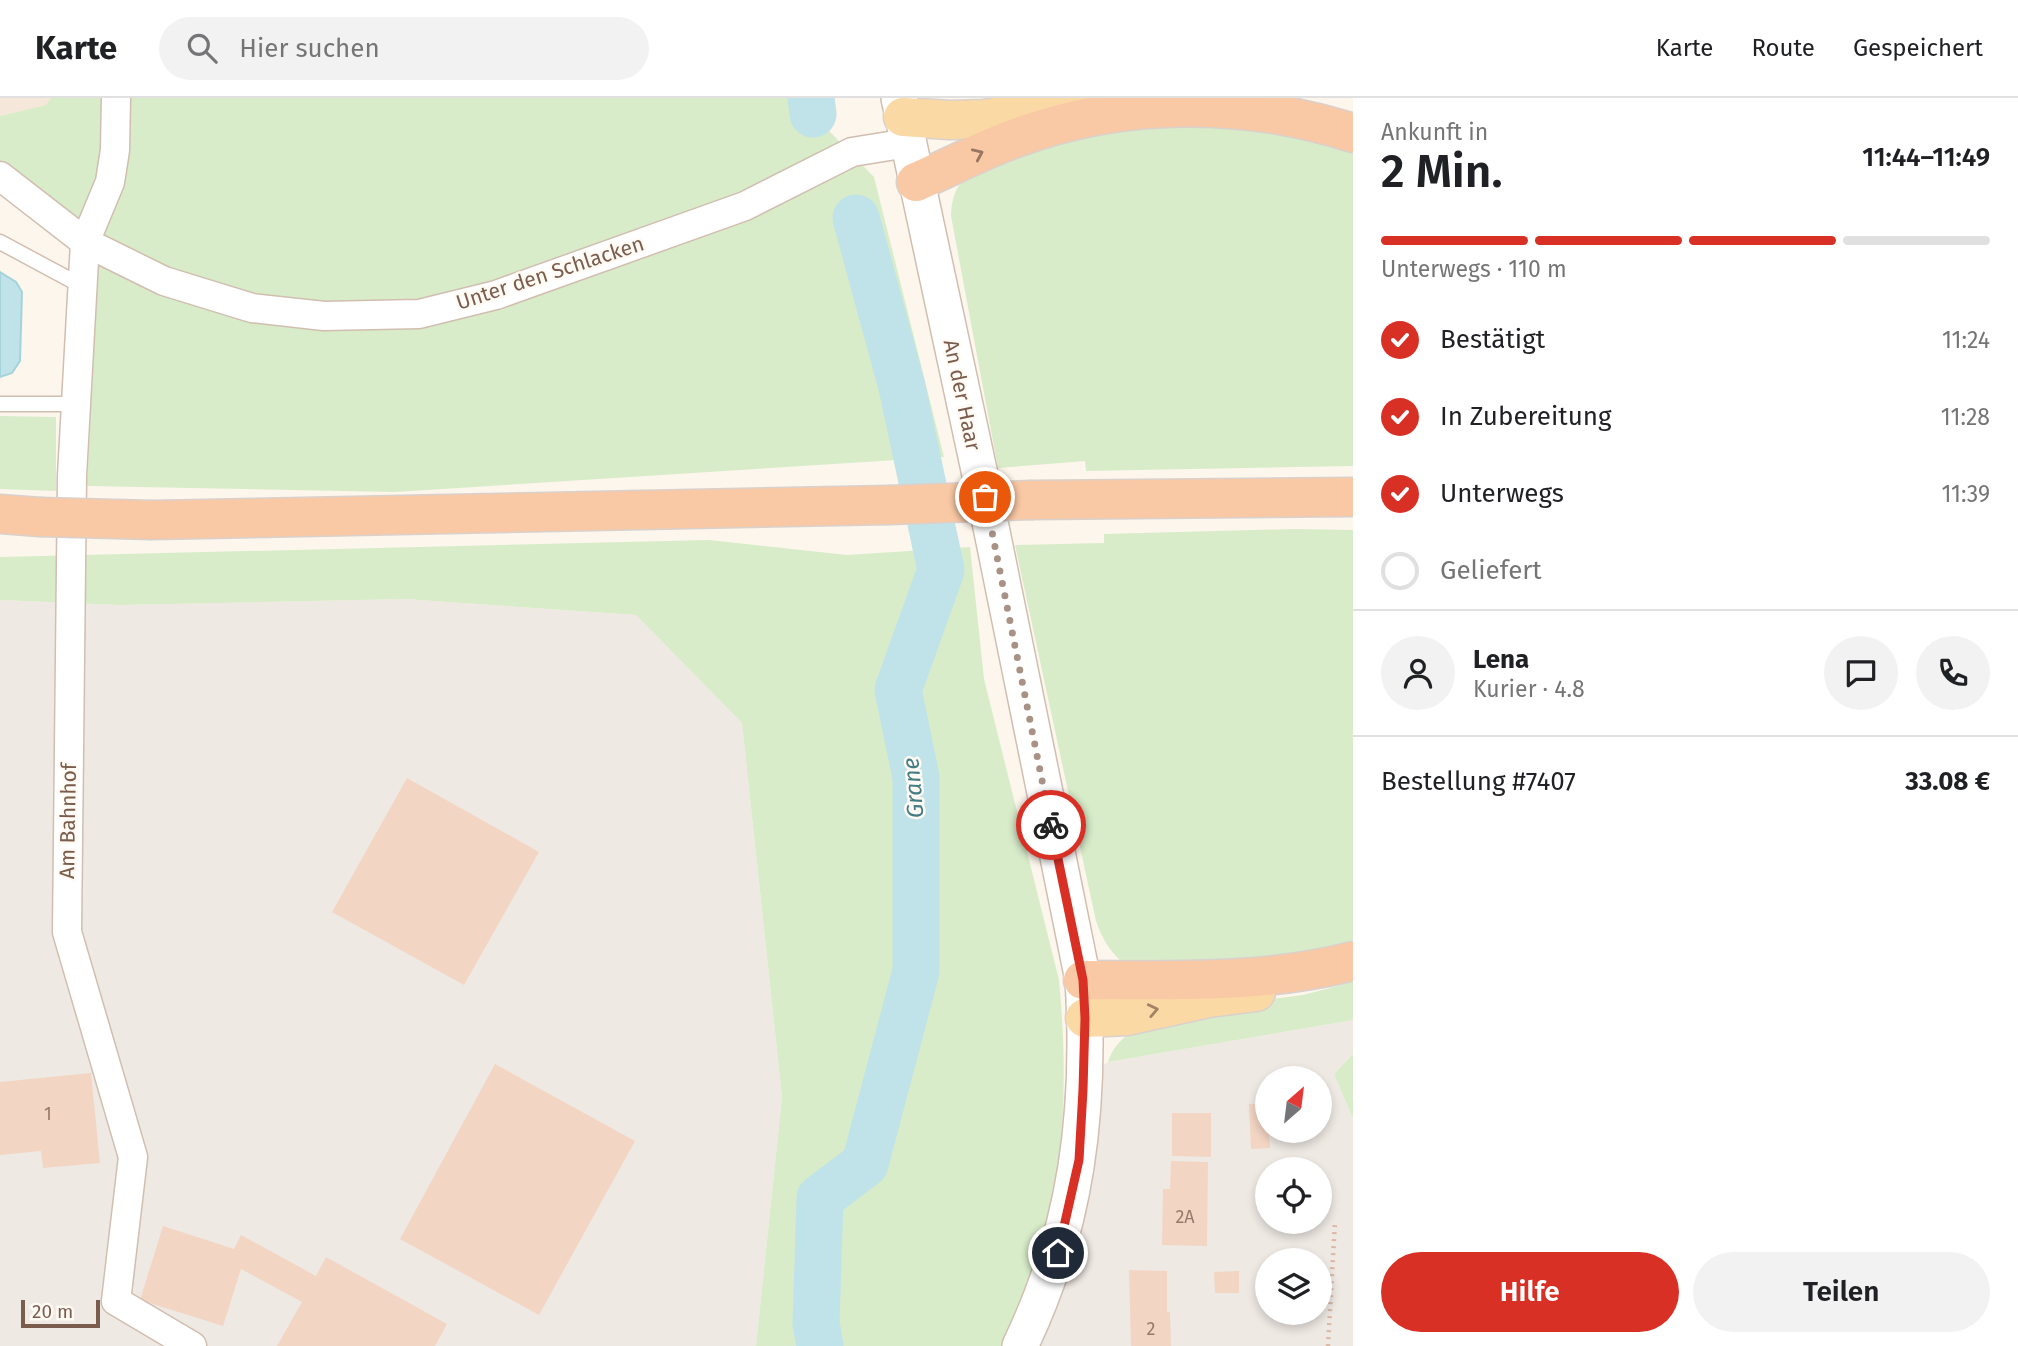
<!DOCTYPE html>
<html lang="de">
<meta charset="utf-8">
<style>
body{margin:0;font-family:"Fira Sans",sans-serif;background:#f2f2f2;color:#202124;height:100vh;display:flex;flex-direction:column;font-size:26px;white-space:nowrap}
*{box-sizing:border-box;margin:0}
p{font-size:23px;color:#757577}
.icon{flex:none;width:38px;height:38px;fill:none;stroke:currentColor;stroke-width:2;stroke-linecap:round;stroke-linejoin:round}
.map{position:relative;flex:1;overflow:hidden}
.details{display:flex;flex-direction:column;background:#fff;width:665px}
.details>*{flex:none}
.needle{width:46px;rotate:28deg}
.fabs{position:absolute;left:1255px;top:968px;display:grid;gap:14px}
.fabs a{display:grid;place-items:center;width:77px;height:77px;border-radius:50%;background:#fff;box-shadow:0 4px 10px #0003;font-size:35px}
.scale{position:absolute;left:21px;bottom:18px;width:79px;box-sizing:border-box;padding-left:7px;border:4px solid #7a5c4d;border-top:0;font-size:19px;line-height:24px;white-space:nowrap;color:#7a5c4d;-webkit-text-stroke:5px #fffaf3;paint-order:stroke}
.pin{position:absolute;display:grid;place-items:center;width:60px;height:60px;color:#fff;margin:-30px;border:4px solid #fff;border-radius:50%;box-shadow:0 2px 7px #0007}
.courier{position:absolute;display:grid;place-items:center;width:70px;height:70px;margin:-35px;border:5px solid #d93025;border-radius:50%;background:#fff;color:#222;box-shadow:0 2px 9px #0007}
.summary em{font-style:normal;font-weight:600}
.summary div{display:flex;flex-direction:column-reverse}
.summary{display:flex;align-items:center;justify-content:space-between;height:119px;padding:0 28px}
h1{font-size:46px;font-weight:600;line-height:52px}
.bar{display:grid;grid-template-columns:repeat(4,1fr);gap:10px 7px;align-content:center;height:84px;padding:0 28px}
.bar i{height:9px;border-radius:5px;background:#e0e0e0}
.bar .current{background:#d93025}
.bar p{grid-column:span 4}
.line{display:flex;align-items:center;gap:18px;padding:0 28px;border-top:2px solid #e0e0e0}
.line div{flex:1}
.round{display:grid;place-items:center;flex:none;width:74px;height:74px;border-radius:37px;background:#f2f2f2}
ol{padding:0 28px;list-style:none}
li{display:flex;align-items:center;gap:21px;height:77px}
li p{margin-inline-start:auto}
li .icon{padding:7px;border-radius:50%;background:#d93025;color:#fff;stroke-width:4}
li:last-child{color:#757577}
li i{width:38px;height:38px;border:4px solid #e0e0e0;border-radius:50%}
.cta{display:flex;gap:14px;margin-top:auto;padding:14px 28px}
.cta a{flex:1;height:80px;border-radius:42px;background:#d93025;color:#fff;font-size:28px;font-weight:600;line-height:80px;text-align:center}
.cta a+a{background:#f2f2f2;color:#202124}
header{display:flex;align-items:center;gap:42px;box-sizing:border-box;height:98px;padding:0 35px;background:#fff;border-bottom:2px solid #e0e0e0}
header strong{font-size:33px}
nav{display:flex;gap:38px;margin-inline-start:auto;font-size:24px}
.search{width:490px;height:63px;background:#f2f2f2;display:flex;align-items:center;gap:18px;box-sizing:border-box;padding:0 24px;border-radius:38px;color:#757577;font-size:26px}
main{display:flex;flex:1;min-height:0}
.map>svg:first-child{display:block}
.residential{fill:#f5e8da}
.industrial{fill:#efe9e4;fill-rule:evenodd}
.green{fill:#d8ecc9}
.water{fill:#bfe3e8;stroke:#a5d3da;stroke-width:2}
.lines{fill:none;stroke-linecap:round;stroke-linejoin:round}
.river{stroke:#bfe3e8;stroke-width:47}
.building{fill:#f3d5c3}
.service-casing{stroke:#d1beb0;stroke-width:17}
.minor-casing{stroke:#d1beb0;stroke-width:31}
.tertiary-casing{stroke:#d1beb0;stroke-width:38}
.primary-casing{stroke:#dad1cd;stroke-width:41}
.trunk-casing{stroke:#dad1cd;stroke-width:41}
.path{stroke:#d9b8a5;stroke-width:4.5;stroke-dasharray:2 5;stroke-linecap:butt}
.service{stroke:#fff;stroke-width:14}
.minor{stroke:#fff;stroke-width:28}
.tertiary{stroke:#fff;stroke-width:35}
.primary{stroke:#fbd9a5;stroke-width:38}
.trunk{stroke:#f9c8a4;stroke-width:38}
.trunk-bridge-casing{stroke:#dad1cd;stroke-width:41;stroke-linecap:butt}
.trunk-bridge{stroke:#f9c8a4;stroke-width:38}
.oneway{stroke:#9a7763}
.oneway2{stroke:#a18267}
.done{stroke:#a89285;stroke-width:7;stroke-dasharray:0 12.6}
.route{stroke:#d93025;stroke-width:9}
.labels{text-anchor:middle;stroke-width:5;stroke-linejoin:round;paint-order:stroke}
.number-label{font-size:18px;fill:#987a6a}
.street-label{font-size:21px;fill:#7a5c4d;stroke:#fffaf3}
.water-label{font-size:23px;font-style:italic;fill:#437c86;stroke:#fffaf3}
</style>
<header>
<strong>Karte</strong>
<div class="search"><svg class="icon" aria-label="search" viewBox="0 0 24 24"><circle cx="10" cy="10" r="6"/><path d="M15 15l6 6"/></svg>Hier suchen</div>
<nav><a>Karte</a><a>Route</a><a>Gespeichert</a></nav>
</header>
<main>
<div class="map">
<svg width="1353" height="1248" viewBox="0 0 1353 1248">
<rect width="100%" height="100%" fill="#fdf6ec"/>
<path class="residential" d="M0,0H51L47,7L0,18Z"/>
<path class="industrial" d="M405,501L636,517L742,625L782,999L756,1248H0V502L119,507Z
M1353,922V956L1334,976L1353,1021V1248H1001L1023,1202L1051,1110L1058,1062L1064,997L1108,964ZM1267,980H1320V1032H1267ZM1267,1071H1320V1124H1267ZM1267,1162H1320V1214H1267Z"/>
<path class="green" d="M51,0H797L874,79L944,359L395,394L87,388L99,138L0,68V18L46,7Z
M1155,16L1353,45V368L1086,373L1085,363L998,370L951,118C952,94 959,83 978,68Z
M0,318L56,319V393L0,391Z
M1294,431L1353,432V851L1326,859L1122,864C1109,852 1102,840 1096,823L1015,447L1104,445V436Z
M709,442L847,457L970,449L984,581L1059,882C1071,1004 1063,1140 1001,1248H756L782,999L742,625L636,517L405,501L119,507L0,502V459Z
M1353,884V922L1108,964C1112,951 1119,944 1129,935L1218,908L1303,897Z
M1353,956V1021L1334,976Z"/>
<path class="water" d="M0,174L16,184L22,194L20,263L12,275L0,279Z"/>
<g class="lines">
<path class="river" d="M811,0L813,16
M820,1248L816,1225L820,1100L865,1066L916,873V679L898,592L941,472L902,289L856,120"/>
</g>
<path class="building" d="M407,680L539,754L464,887L332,814Z
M495,966L635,1043L539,1217L400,1141Z
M91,975L100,1065L43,1070L41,1053L0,1057V984Z
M1249,1006H1267V1032H1269L1270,1050L1251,1051Z
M1172,1015H1211V1059L1172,1058Z
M1171,1063L1208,1064L1207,1148L1162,1147L1163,1091H1170Z
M163,1128L234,1151L241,1137L316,1178L326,1159L447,1226L435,1248H277L302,1204L241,1171L223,1228L140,1202Z
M1129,1172L1167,1173V1214H1170L1171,1248H1131Z
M1239,1173V1195H1215L1214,1174Z"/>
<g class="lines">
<defs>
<path id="service" d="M0,144L82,188
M0,306H76"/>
<path id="minor" d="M116,0L115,52L110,84L85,144L72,378L67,834L133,1059L116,1203L192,1248
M0,78L85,144L164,183L252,210L324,218L419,216L496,197L745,108L852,54L908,45"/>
<path id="tertiary" d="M899,0L988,414L1083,882C1091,1012 1077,1130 1020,1248"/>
<path id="primary" d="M903,19L950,22L985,21L1098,1
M1085,920L1127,918L1209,900L1256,894"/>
<path id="trunk" d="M916,84C948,70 980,53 1013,41C1122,0 1243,0 1353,35
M1033,402L1353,399
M0,416L40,419
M152,422L889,407
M1083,882C1174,882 1264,886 1353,863"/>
</defs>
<use href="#service" class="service-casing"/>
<use href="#minor" class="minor-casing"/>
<use href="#tertiary" class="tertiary-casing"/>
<use href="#primary" class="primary-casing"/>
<use href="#trunk" class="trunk-casing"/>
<path class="path" d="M1328,1248L1335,1124"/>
<use href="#service" class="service"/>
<use href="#minor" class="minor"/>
<use href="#tertiary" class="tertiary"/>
<use href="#primary" class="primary"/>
<use href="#trunk" class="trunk"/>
<defs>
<path id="trunk-bridge" d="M889,407L1033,402
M40,419L152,422"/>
</defs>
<use href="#trunk-bridge" class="trunk-bridge-casing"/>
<use href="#trunk-bridge" class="trunk-bridge"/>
</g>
<defs><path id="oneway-chevron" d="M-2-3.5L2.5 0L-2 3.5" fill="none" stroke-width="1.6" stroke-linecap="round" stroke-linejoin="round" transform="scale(1.75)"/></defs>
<use class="oneway" href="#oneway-chevron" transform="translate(978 56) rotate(-24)"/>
<use class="oneway2" href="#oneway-chevron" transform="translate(1153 912) rotate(-12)"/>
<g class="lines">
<path class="done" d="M985,399L1051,727"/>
<path class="route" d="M1051,727L1083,882L1085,920L1083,992L1079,1062L1058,1155"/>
</g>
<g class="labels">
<g class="number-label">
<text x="48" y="1022">1</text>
<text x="1185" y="1125">2A</text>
<text x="1151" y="1237">2</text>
</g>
<g class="street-label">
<text transform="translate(550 175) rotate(-18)" y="7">Unter den Schlacken</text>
<text transform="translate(962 297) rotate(78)" y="7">An der Haar</text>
<text transform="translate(68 723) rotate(-89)" y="7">Am Bahnhof</text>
</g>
<g class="water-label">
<text transform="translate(913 690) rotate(-95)" y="8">Grane</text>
</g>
</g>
</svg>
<div class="fabs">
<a><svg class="needle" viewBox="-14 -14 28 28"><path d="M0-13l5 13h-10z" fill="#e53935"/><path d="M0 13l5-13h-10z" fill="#757577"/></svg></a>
<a><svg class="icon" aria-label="locate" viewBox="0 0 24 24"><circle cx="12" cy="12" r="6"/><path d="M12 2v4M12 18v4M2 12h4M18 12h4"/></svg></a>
<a><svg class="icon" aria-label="layers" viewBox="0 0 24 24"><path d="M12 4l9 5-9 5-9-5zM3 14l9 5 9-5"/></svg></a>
</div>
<div class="scale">20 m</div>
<div class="pin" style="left:985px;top:399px;background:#ea580c"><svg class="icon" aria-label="bag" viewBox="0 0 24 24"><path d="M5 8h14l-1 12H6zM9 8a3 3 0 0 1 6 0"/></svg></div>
<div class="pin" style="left:1058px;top:1155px;background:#1f2937"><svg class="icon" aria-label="home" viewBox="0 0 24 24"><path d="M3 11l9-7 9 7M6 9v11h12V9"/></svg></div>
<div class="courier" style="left:1051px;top:727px"><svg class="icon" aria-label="bike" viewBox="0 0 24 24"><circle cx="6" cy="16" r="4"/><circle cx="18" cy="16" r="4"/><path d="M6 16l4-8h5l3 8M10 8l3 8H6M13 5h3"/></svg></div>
</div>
<section class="details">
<div class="summary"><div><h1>2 Min.</h1><p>Ankunft in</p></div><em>11:44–11:49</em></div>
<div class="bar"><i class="current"></i><i class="current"></i><i class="current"></i><i></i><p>Unterwegs · 110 m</p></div>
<ol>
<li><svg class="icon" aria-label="check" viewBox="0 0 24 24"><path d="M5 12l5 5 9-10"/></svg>Bestätigt<p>11:24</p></li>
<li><svg class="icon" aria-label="check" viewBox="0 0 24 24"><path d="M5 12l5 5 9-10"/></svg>In Zubereitung<p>11:28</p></li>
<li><svg class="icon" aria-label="check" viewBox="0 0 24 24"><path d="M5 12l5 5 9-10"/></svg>Unterwegs<p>11:39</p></li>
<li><i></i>Geliefert</li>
</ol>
<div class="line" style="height:126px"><a class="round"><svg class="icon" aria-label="person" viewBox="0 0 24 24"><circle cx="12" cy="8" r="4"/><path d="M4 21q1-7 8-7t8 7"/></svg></a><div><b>Lena</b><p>Kurier · 4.8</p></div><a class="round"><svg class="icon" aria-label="chat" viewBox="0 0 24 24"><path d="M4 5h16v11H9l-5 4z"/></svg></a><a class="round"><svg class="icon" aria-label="phone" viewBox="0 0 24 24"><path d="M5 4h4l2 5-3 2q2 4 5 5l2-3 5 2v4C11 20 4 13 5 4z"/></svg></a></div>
<div class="line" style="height:91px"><div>Bestellung #7407</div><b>33.08 €</b></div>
<div class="cta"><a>Hilfe</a><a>Teilen</a></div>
</section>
</main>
